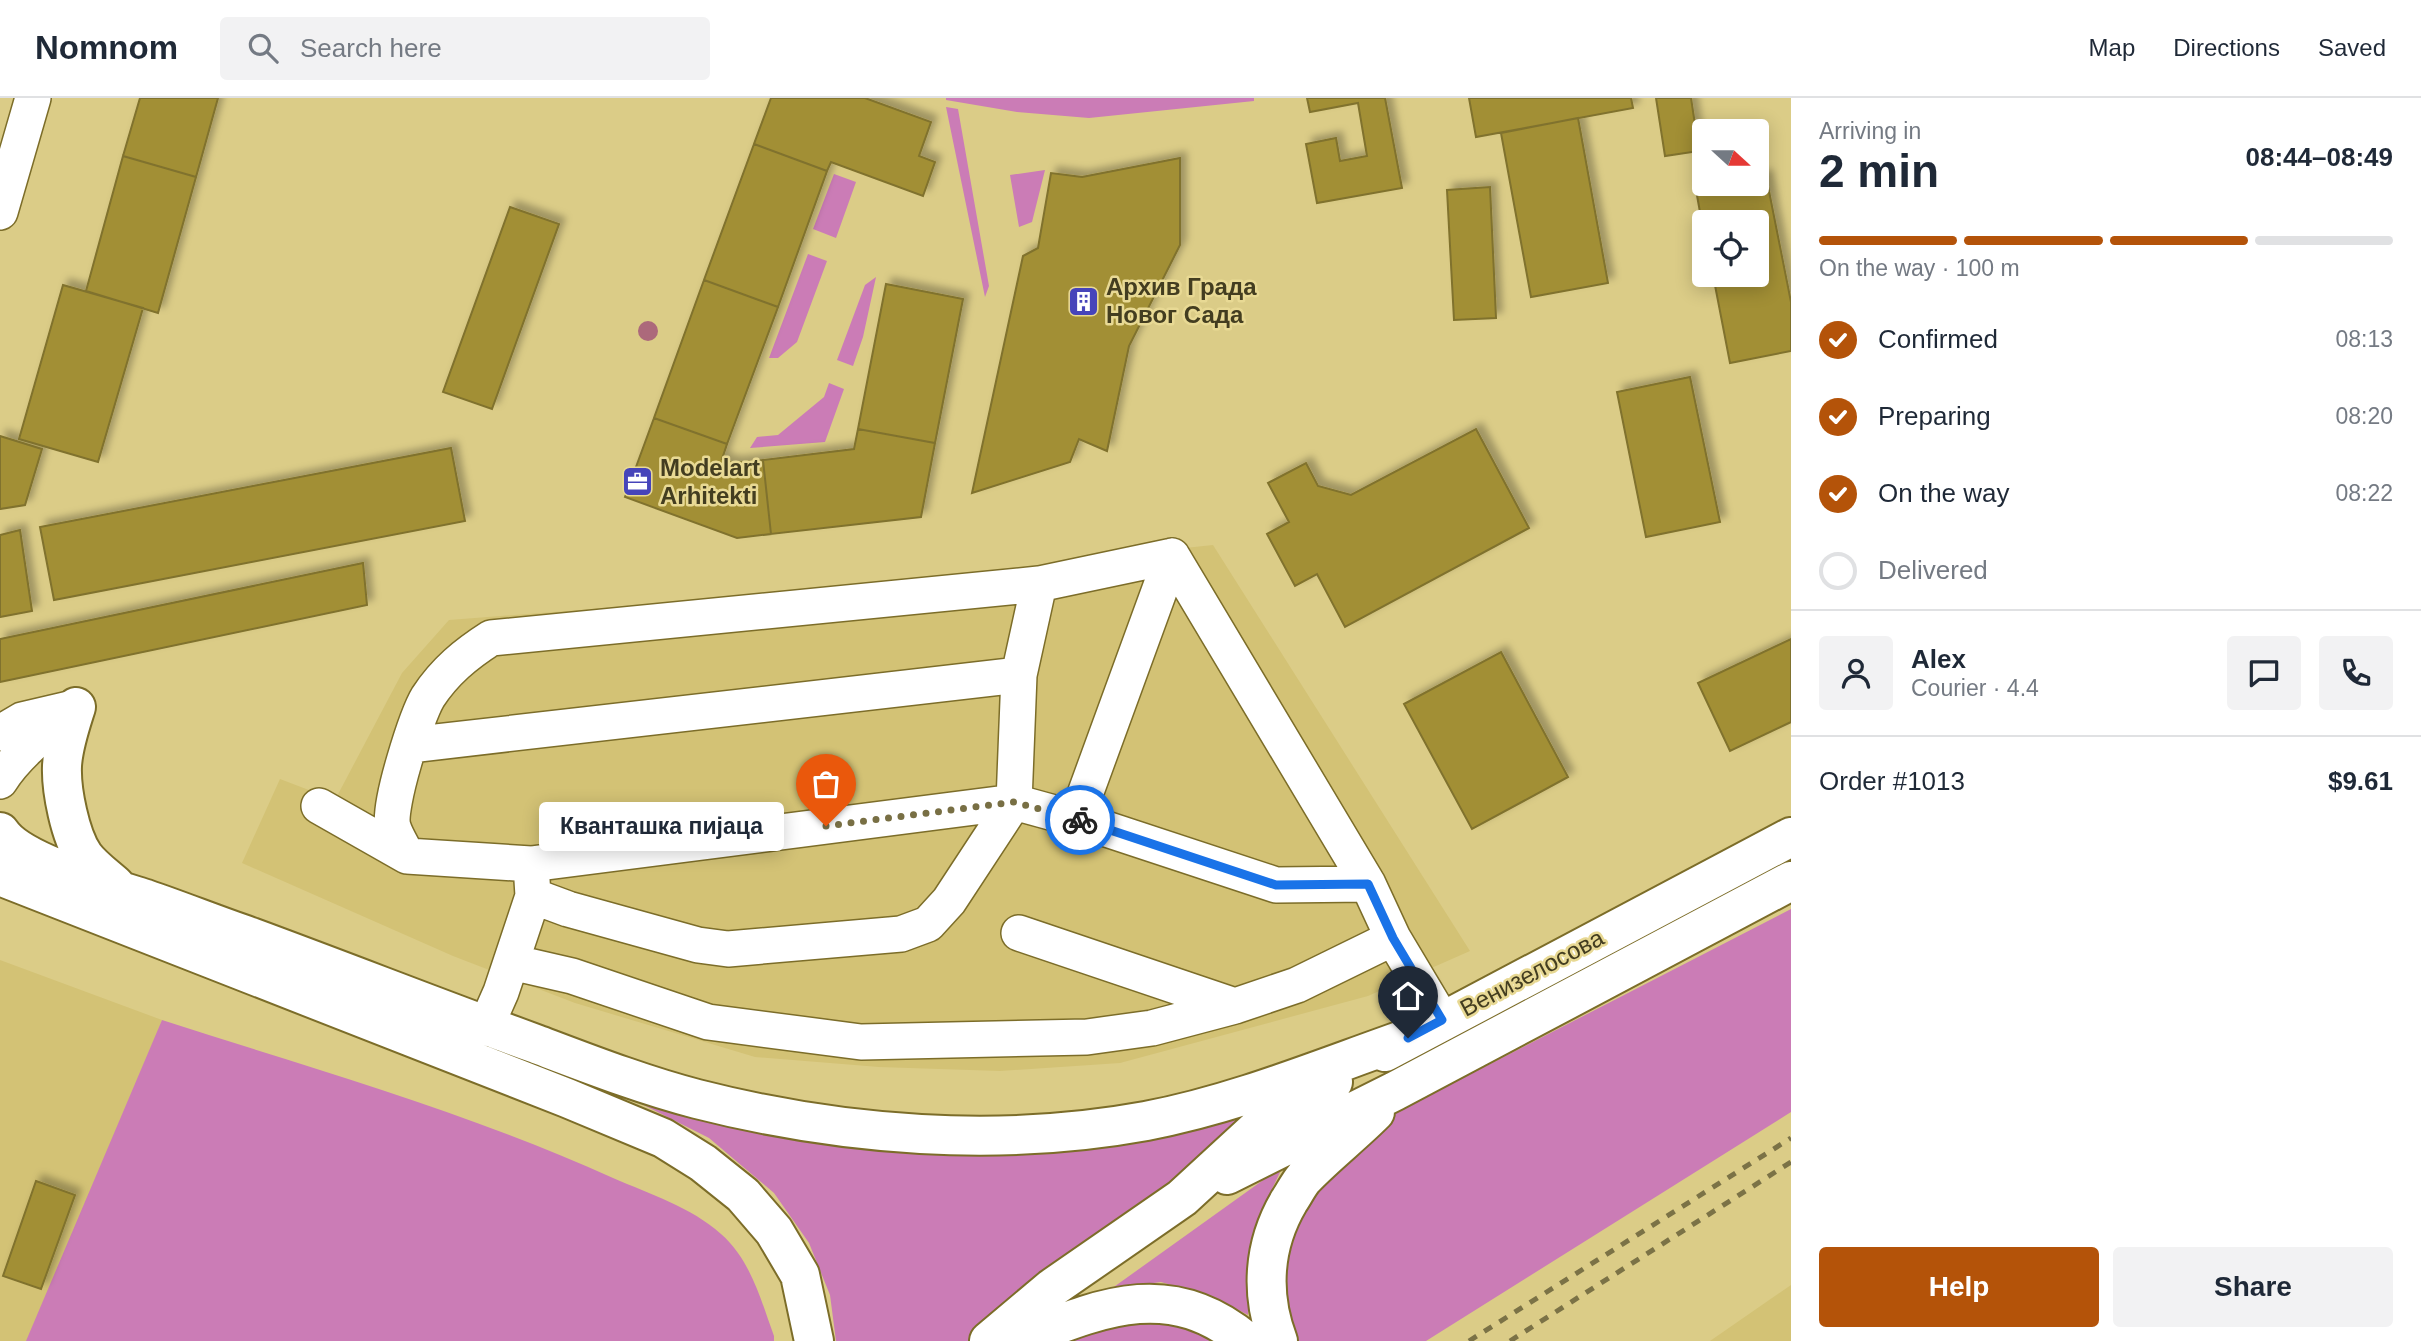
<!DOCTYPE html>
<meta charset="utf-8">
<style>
body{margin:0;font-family:Arial,sans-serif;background:#f2f2f3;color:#1f2937;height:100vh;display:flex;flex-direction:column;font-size:26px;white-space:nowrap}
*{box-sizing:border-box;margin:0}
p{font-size:23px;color:#747a83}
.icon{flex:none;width:38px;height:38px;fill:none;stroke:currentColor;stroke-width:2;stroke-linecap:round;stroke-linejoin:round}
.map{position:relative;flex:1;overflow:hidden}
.panel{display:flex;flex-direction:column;background:#fff;width:630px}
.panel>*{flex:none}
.needle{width:46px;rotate:111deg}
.fabs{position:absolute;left:1692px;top:21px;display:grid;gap:14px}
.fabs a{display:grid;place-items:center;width:77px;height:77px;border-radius:7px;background:#fff;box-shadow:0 4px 18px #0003;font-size:35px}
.pin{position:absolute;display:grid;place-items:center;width:60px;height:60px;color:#fff;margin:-72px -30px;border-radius:50% 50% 50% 0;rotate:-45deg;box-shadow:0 0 7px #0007}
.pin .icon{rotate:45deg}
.courier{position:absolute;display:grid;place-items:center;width:70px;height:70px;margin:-35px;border:5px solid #1a73e8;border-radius:50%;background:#fff;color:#222;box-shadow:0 2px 9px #0007}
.bubble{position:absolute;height:49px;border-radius:7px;background:#fff;box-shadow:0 4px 18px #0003;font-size:23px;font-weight:600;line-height:49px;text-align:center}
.headline em{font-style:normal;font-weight:600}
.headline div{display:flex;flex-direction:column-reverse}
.headline{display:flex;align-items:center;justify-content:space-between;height:119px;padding:0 28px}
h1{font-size:46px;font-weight:600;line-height:52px}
.bar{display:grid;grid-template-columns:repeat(4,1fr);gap:10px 7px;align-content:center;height:84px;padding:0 28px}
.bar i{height:9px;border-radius:5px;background:#e0e1e3}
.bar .active{background:#b45309}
.bar p{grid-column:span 4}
.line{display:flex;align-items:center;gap:18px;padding:0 28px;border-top:2px solid #e0e1e3}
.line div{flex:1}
.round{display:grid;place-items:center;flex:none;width:74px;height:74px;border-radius:7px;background:#f2f2f3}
ol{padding:0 28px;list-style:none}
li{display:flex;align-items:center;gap:21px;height:77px}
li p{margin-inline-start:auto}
li .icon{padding:7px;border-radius:50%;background:#b45309;color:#fff;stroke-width:4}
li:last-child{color:#747a83}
li i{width:38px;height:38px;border:4px solid #e0e1e3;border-radius:50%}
.primary-button{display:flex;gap:14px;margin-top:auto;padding:14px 28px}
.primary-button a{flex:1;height:80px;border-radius:7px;background:#b45309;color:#fff;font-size:28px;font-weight:600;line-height:80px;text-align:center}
.primary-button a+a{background:#f2f2f3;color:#1f2937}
header{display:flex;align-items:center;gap:42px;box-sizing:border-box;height:98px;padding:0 35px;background:#fff;border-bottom:2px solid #e0e1e3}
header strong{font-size:33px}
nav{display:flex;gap:38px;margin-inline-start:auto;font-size:24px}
.search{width:490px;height:63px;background:#f2f2f3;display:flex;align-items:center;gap:18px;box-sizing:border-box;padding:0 24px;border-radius:7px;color:#747a83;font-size:26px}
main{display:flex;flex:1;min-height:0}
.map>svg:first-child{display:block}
.built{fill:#d3c275}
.green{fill:#cb7cb6}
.building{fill:#a28f34;stroke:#80722d;stroke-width:2;filter:url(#shadow)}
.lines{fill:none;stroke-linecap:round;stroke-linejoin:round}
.minor-casing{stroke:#7c6d29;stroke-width:38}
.major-casing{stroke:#7c6d29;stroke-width:42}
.minor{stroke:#fff;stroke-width:35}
.major{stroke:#fff;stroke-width:38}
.rail{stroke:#7b7246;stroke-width:5;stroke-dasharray:9 9;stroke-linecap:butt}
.tree{fill:#ac697b}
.done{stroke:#786f44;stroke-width:7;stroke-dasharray:0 12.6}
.route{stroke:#1a73e8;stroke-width:9}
.labels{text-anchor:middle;stroke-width:5;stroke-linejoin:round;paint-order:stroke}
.poi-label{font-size:24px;font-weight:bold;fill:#433d20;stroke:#e8d994;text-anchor:start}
.street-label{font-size:24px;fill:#433d20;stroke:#e8d994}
</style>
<header>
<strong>Nomnom</strong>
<div class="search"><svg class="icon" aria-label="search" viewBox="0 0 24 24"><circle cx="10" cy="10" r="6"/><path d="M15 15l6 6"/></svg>Search here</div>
<nav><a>Map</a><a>Directions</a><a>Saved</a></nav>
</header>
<main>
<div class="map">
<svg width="1791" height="1243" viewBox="0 0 1791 1243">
<defs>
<filter id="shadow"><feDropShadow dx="6" dy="-6" stdDeviation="3.5" flood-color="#0004"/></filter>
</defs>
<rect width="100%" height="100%" fill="#dbcc87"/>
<path class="built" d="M1213,447L1470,853L1368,898L1120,965L1000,973L879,969L755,959L575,905L453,858L242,765L280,681L335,702L402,575L449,522L865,490L1022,475L1166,452Z
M0,862L162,922L42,1243H0Z
M1791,1187V1243H1710Z"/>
<path class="green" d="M946,0H1254V3L1089,20L1017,14L946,2Z
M946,9L958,11L989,188L985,199Z
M1045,72L1032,124L1019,129L1010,77Z
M834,76L856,84L836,140L813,131Z
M808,156L827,163L797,244L778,260H769Z
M876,179L863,239L853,268L837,262L865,187Z
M829,285L844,291L825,344L750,350L757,339L778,337L824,299Z
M1791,811V1014L1426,1243H1292L1275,1168L1305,1099L1397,1014Z
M162,922C313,971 468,1014 613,1080C650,1096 691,1109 721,1136C751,1162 761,1203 774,1238V1243H26Z
M614,992L826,1039L1262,1011L1220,1049L1120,1118L974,1243H836L830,1197L809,1145L774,1095L709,1040Z
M1283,1068L1261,1114L1250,1156L1248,1217L1216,1200L1161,1184L1111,1191Z
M1180,1218L1231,1243H1060L1097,1226Z"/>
<path class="building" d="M140,0H218L196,79L123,58Z
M771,0H865L931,24L919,58L935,64L923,98L831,64L827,73L754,46Z
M1307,0H1385L1402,90L1317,105L1306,46L1336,40L1340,63L1367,58L1358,5L1310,14Z
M1469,0H1631L1633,10L1476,39Z
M1656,0H1691L1699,53L1665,58Z
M1578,20L1608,185L1531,199L1501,35Z
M754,46L827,73L778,209L704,182Z
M123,58L196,79L158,215L86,193Z
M1180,60V147L1129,248L1107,353L1079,341L1070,364L972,395L1023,158L1038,150L1051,75L1082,79Z
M1766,78L1791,204V253L1730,265L1713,177H1757V124H1704V136L1696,92L1728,86H1757V80Z
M1490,89L1496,220L1454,222L1447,92Z
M510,109L559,126L492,311L443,294Z
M704,182L778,209L727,346L654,320Z
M886,186L963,201L935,345L858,331Z
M63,187L143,210L98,364L19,341Z
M1690,279L1720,424L1646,439L1617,294Z
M654,320L727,346L722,361L734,365L763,362L771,436L737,440L625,399Z
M858,331L935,345L921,419L771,436L763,362L854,351Z
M1476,331L1529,430L1345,529L1317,476L1295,488L1267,436L1289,424L1268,385L1306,365L1318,388L1351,397Z
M0,338L42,351L25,407L0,411Z
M451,350L465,423L54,502L40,429Z
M20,432L32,513L0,519V437Z
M363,465L367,507L0,584V541Z
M1791,541V624L1730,653L1698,585Z
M1501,554L1568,679L1472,731L1404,606Z
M36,1083L75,1097L41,1191L3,1178Z"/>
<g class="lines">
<defs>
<path id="minor" d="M0,114L33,0
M0,635L22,622L69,611
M410,647L1019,577
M0,683C17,655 51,630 76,609
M319,708L407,758L531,766
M1076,721L1172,458
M407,758C403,749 396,739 393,729C387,709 417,617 428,599C445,573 466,556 491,540L1039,486
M533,798L568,811L698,847L728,851L901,836L928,826L949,803L1014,704L1019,577L1039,486L1172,458L1368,786L1393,840L1442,922
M1019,835L1235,908
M511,864L572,878L708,924L861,944L1087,939L1152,930L1235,908L1297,887L1393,840
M486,928L501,894L533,798L531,766L1014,704L1076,721L1276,787L1368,786"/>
<path id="major" d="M76,609C70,628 63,648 62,668C61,692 70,738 84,758C92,769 106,779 116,788
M0,734C19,764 111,790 146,801C181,813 216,827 251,839C346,874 440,911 536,946C589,966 643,987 697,1001C842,1038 999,1050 1146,1023C1236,1006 1322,970 1408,940
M0,778L567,1000L663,1040L703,1065L743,1097L774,1133L800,1177L814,1243
M1385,954L1791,739
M1227,1077L1395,993L1791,783
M989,1243L1052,1190L1182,1100L1257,1031L1333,984
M1016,1243C1098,1211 1168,1178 1246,1243
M1278,1243C1260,1196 1263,1147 1289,1103C1294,1096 1298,1087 1304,1080C1326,1057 1352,1037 1375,1014"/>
</defs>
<use href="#minor" class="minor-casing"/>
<use href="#major" class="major-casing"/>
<use href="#minor" class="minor"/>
<use href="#major" class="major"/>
<path class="rail" d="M1469,1243L1791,1040
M1510,1243L1791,1064"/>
</g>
<circle class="tree" cx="648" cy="233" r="10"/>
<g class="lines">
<path class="done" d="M826,728L1014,704L1080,722"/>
<path class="route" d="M1080,722L1276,787L1368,786L1393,840L1442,922L1408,940"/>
</g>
<defs>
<symbol id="building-square" viewBox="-11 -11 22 22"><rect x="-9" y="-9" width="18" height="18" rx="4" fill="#4644ba" stroke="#e8d994"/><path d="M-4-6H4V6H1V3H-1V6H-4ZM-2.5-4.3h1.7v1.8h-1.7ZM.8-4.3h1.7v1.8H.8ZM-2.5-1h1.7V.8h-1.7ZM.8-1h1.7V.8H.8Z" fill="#fff"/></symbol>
<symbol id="office-square" viewBox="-11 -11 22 22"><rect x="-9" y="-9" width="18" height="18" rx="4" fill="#4644ba" stroke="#e8d994"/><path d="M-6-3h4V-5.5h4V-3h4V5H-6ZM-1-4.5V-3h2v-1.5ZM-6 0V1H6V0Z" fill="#fff"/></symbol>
</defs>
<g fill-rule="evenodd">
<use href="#building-square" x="1066" y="186" width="35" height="35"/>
<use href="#office-square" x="620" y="366" width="35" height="35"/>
</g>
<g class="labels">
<g class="poi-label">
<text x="1106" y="197">Архив Града<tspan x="1106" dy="28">Новог Сада</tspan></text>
<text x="660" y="378">Modelart<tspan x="660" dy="28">Arhitekti</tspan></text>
</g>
<g class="street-label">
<text transform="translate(1532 875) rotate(-28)" y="8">Венизелосова</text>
</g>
</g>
</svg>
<div class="fabs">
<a><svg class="needle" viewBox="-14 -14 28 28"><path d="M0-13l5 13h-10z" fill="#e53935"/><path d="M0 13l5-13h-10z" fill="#747a83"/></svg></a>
<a><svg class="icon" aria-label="locate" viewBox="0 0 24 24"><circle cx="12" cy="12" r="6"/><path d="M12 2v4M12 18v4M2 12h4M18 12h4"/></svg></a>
</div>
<div class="pin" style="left:826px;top:728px;background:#ea580c"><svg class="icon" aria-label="bag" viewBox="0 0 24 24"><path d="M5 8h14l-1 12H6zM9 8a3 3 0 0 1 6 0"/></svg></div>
<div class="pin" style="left:1408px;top:940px;background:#1f2937"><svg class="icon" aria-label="home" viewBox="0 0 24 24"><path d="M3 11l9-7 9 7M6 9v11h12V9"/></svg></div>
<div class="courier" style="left:1080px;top:722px"><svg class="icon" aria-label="bike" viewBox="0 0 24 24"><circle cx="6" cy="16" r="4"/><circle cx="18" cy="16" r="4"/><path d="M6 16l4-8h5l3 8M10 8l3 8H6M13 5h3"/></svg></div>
<div class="bubble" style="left:539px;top:704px;width:245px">Кванташка пијаца</div>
</div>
<section class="panel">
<div class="headline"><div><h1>2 min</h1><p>Arriving in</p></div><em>08:44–08:49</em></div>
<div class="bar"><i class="active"></i><i class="active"></i><i class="active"></i><i></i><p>On the way · 100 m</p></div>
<ol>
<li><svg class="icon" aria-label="check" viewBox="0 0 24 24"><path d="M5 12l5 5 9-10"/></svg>Confirmed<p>08:13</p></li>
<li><svg class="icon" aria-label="check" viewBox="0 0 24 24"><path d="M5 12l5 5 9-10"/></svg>Preparing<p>08:20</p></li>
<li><svg class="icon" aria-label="check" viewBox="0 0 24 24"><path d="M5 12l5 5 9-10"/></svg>On the way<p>08:22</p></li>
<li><i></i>Delivered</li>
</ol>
<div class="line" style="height:126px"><a class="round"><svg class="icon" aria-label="person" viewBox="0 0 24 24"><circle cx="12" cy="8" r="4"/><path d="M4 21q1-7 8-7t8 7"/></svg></a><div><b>Alex</b><p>Courier · 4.4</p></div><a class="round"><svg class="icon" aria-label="chat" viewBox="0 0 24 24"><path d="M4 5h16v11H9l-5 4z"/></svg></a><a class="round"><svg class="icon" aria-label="phone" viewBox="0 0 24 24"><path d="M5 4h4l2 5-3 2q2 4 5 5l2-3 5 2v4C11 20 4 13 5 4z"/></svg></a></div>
<div class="line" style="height:91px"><div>Order #1013</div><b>$9.61</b></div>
<div class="primary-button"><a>Help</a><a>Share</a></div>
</section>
</main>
